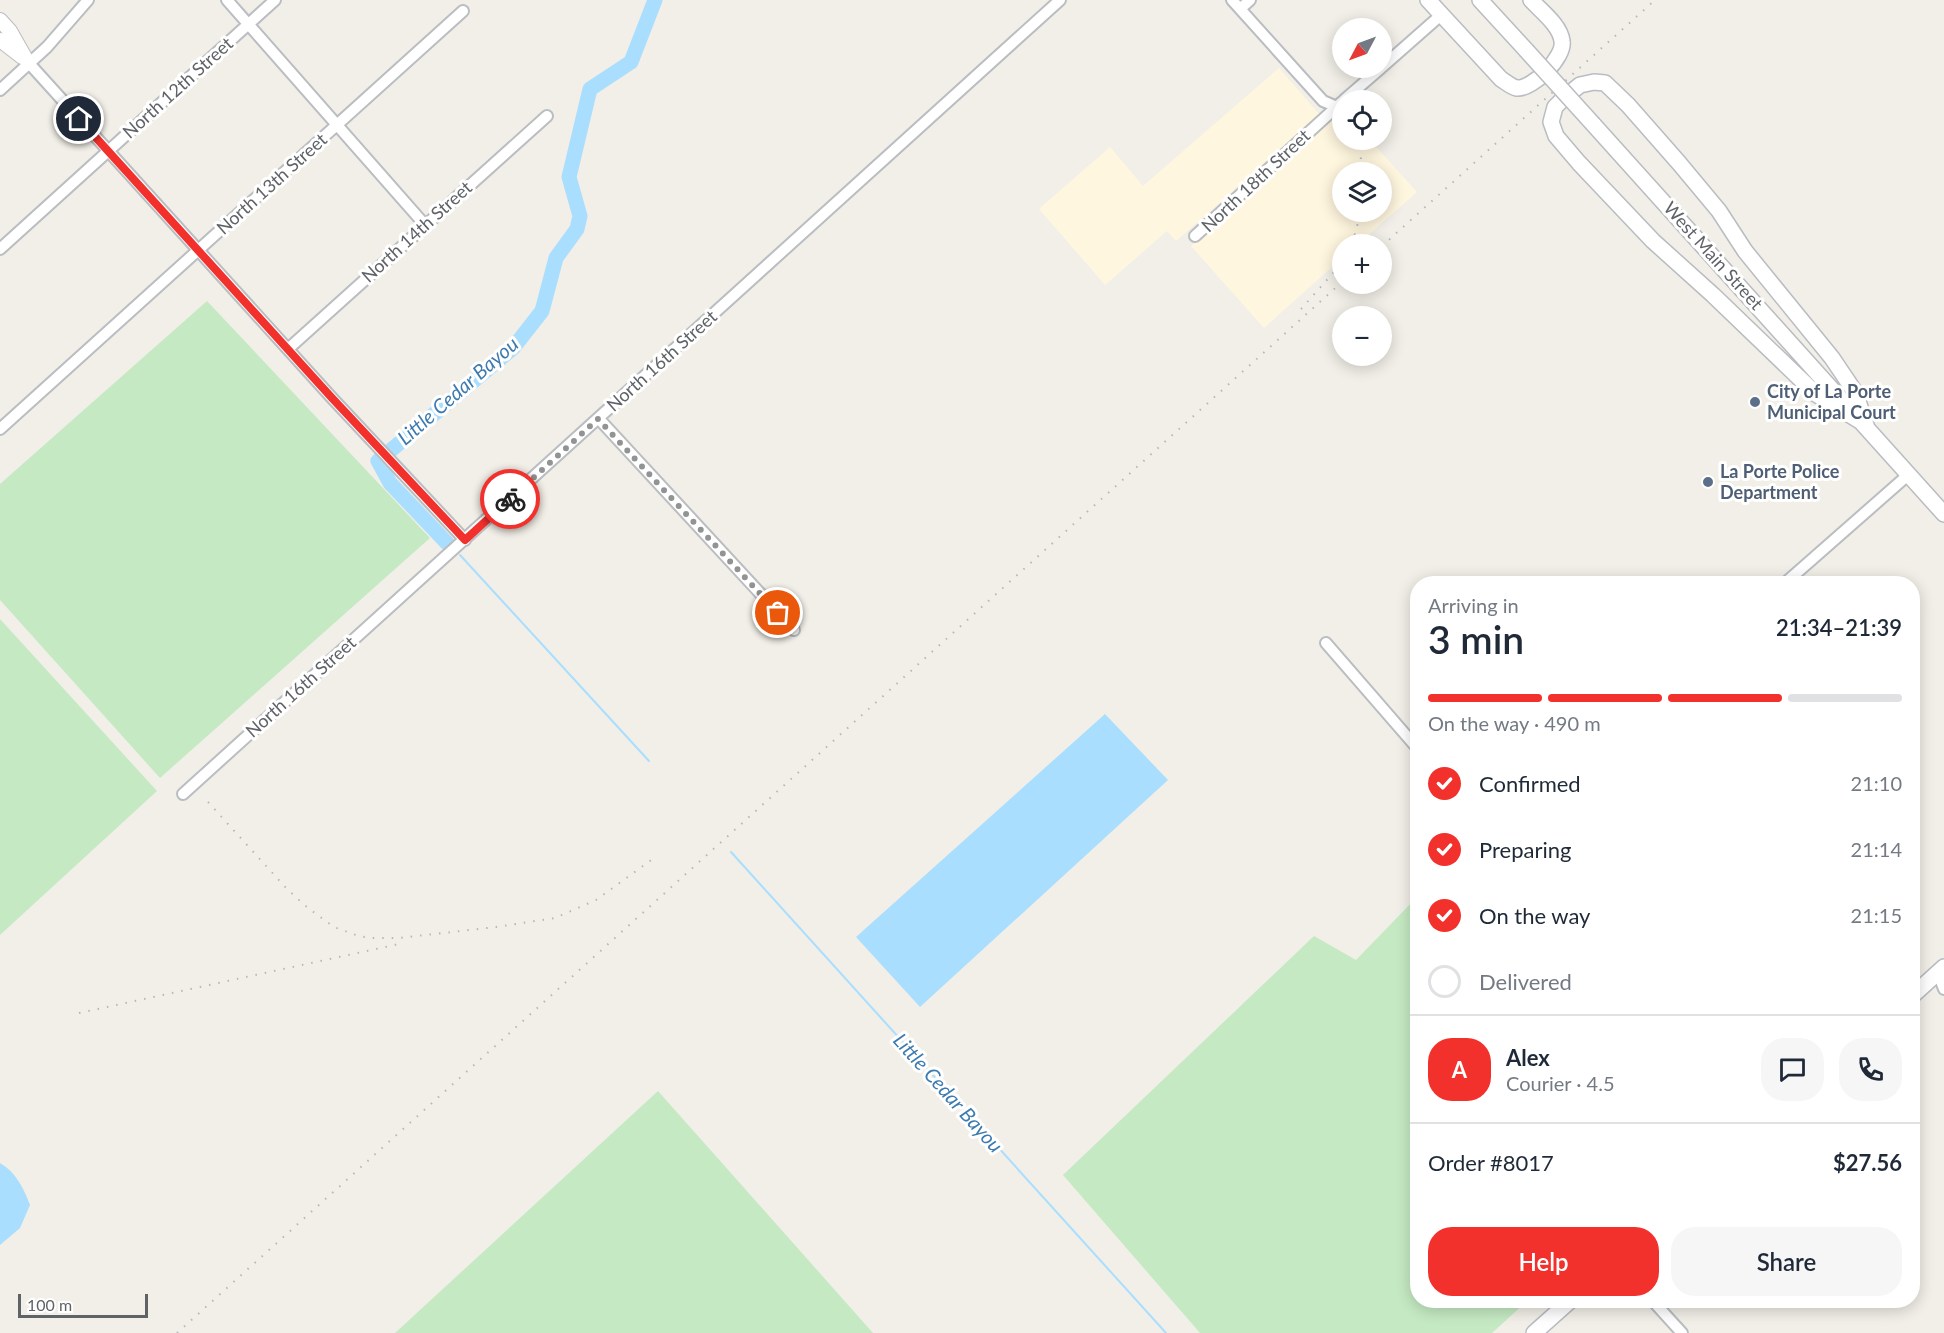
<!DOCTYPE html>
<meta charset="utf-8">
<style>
body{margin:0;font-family:Lato,sans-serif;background:#f6f6f7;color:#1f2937;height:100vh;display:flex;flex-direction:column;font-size:22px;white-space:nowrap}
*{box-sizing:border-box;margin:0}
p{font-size:20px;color:#747a83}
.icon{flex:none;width:33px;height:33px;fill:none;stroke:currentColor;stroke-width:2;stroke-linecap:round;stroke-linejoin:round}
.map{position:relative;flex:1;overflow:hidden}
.details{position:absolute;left:1410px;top:576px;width:510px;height:732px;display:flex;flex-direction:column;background:#fff;border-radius:24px;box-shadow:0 3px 15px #0003}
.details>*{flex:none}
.needle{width:39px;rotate:229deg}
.fabs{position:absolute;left:1332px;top:18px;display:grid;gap:12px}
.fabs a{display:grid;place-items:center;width:60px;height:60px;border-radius:50%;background:#fff;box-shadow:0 3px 15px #0003;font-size:30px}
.scale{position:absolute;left:18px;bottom:15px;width:130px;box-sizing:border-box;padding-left:6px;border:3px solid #5f6368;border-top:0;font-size:16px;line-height:21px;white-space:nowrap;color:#5f6368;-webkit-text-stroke:4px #fff;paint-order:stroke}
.pin{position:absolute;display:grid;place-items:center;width:51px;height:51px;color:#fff;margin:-26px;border:3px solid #fff;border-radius:50%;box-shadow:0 2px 6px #0007}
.courier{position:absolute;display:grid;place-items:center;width:60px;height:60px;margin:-30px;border:4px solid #f3312c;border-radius:50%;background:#fff;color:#222;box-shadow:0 2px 8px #0007}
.headline em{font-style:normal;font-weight:600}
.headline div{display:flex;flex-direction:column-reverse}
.headline{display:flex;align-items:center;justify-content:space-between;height:102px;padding:0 18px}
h1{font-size:39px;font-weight:600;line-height:45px}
.bar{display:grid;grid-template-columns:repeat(4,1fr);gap:9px 6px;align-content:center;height:72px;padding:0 18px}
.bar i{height:8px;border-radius:4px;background:#e0e1e3}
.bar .current{background:#f3312c}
.bar p{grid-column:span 4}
.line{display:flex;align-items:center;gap:15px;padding:0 18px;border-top:2px solid #e0e1e3}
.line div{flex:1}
.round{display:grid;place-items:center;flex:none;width:63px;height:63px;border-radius:24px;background:#f6f6f7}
ol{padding:0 18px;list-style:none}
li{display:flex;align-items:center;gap:18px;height:66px}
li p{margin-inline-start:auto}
li .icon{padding:6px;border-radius:50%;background:#f3312c;color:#fff;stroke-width:4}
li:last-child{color:#747a83}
li i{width:33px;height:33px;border:3px solid #e0e1e3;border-radius:50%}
.cta{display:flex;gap:12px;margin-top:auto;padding:12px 18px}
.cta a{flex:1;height:69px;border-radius:24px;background:#f3312c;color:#fff;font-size:24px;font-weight:600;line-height:69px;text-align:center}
.cta a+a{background:#f6f6f7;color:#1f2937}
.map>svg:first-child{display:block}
.commercial{fill:#fff6df;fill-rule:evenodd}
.green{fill:#c5eac3}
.water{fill:#aadeff}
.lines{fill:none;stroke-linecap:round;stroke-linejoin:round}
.stream{stroke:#aadeff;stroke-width:2}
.river{stroke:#aadeff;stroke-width:15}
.minor-casing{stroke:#babdc1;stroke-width:14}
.tertiary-casing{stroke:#babdc1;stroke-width:16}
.secondary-casing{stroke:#b9bcc1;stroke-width:18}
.minor{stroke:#fff;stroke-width:10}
.tertiary{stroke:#fff;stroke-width:14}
.secondary{stroke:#fff;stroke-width:15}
.rail{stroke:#b6b7b8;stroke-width:2;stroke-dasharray:1.5 8;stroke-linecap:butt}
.secondary-bridge-casing{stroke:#b9bcc1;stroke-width:18;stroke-linecap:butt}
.secondary-bridge{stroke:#fff;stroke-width:15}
.done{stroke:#929494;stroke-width:6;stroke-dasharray:0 10.8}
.route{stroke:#f3312c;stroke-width:8}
.service-dot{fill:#5c6f8a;stroke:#fff;stroke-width:2}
.labels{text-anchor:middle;stroke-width:6;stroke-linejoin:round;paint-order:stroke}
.street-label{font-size:18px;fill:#5f6368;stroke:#fff}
.service-label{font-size:18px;font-weight:bold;fill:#4e5e75;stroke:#fff;text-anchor:start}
.water-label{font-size:20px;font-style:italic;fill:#3c7aaf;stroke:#fff}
</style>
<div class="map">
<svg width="1944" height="1333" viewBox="0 0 1944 1333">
<rect width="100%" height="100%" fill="#f1efe7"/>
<path class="commercial" d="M1279,68L1320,115L1176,241L1167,231L1105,285L1039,209L1110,147L1143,186Z
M1342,111V140H1370L1417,192L1358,244H1342V258L1264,328L1191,246ZM1342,172H1382V212H1342Z"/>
<path class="green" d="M207,301L430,538L160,778L0,600V484Z
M0,619L157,791L0,935Z
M1417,897L1418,1300L1527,1301L1492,1333H1200L1063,1175L1314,936L1356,960Z
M658,1091L873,1333H395Z"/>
<path class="water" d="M1105,714L1168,780L920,1007L856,937Z
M0,1163C16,1172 24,1189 30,1205L20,1228L0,1245Z"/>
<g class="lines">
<path class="stream" d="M460,555L649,761
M731,852L1166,1333"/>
<path class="river" d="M447,543L390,483L378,461L513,348L542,311L556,258L577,229L580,216L569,177L590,89L631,62L655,0"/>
<defs>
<path id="minor" d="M227,0L425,225
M1232,0L1323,101L1337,107
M1240,9L1250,0
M27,61L332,398L465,540
M1382,67L1441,15
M0,90L47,47L88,0
M1344,100L1381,68
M1195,236L1342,102
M0,249L275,0
M288,349L547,116
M599,419L794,630
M0,429L463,11
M1784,584L1908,475
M1326,643L1418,749
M183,794L1060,0
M1938,973L1944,989
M1652,1300L1682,1333"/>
<path id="tertiary" d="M0,20L10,31L27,61
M0,40L22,57"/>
<path id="secondary" d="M1428,0L1501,79C1506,82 1511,87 1517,88C1533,89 1565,57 1562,41C1560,25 1541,11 1531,0
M1480,0L1526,50
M1593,124L1944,514
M1860,421L1816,394L1713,295L1653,241L1579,163L1556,136L1551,122L1555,107L1565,97L1580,85L1594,82L1605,83L1628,105L1679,163L1719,211L1745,251L1832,358L1855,392L1867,428
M1912,996L1944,967
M1534,1333L1571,1300"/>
</defs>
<use href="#minor" class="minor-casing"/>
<use href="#tertiary" class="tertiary-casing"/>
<use href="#secondary" class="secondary-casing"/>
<use href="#minor" class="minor"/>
<use href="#tertiary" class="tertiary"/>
<use href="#secondary" class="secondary"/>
<path class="rail" d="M1360,148L1362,172
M1352,244L1361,212
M1382,246L1655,0
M1301,309L1334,272L1342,259
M208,802L287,889L308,908L334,927L356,935L369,938H399L496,927L555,918L596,900L654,858
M79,1013L399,944
M177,1333L1342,282"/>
<defs>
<path id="secondary-bridge" d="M1526,50L1593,124"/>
</defs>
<use href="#secondary-bridge" class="secondary-bridge-casing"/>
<use href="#secondary-bridge" class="secondary-bridge"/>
</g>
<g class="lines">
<path class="done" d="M510,499L598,419L778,613"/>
<path class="route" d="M79,119L332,398L465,540L510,499"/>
</g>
<g class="service-dot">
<circle cx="1755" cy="402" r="6"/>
<circle cx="1708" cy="482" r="6"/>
</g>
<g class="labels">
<g class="street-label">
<text transform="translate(178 88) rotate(-42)" y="6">North 12th Street</text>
<text transform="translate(1256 181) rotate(-43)" y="6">North 18th Street</text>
<text transform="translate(272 184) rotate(-42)" y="6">North 13th Street</text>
<text transform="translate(417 232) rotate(-42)" y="6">North 14th Street</text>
<text transform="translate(1713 256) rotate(48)" y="6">West Main Street</text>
<text transform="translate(662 361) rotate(-42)" y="6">North 16th Street</text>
<text transform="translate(301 687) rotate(-42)" y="6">North 16th Street</text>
</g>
<g class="service-label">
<text x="1767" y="398">City of La Porte<tspan x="1767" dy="21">Municipal Court</tspan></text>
<text x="1720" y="478">La Porte Police<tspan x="1720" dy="21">Department</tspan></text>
</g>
<g class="water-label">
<text transform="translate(458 391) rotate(-41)" y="7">Little Cedar Bayou</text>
<text transform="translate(948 1093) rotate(48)" y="7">Little Cedar Bayou</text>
</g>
</g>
</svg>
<div class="fabs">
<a><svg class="needle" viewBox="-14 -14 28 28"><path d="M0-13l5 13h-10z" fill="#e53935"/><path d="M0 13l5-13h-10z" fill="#747a83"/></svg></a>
<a><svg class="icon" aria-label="locate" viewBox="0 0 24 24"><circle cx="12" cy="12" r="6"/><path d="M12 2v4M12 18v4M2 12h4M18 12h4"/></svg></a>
<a><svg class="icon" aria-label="layers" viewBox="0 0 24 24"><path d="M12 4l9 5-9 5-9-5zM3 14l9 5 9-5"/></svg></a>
<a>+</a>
<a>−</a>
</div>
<div class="scale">100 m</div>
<div class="pin" style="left:778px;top:613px;background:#ea580c"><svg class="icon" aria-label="bag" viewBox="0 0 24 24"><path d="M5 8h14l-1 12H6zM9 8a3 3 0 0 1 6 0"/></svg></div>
<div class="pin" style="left:79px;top:119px;background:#1f2937"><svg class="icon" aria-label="home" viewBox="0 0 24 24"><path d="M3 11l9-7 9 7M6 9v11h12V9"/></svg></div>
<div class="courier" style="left:510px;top:499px"><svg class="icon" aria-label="bike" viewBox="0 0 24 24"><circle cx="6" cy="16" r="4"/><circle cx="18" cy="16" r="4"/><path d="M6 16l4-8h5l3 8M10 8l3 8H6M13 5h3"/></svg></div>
<section class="details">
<div class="headline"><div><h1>3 min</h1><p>Arriving in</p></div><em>21:34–21:39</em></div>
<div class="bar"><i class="current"></i><i class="current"></i><i class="current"></i><i></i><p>On the way · 490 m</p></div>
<ol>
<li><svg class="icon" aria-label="check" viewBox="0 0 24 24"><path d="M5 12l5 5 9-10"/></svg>Confirmed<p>21:10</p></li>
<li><svg class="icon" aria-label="check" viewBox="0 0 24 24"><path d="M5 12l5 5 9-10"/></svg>Preparing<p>21:14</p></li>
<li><svg class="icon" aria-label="check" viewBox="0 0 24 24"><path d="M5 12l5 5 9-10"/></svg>On the way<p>21:15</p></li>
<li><i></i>Delivered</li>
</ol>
<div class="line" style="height:108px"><b class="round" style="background:#f3312c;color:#fff">A</b><div><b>Alex</b><p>Courier · 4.5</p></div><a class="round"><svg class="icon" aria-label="chat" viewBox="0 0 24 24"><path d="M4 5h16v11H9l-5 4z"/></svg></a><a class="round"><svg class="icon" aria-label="phone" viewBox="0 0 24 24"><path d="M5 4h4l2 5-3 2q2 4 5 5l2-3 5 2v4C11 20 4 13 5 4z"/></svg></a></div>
<div class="line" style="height:78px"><div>Order #8017</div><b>$27.56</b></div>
<div class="cta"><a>Help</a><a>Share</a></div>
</section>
</div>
